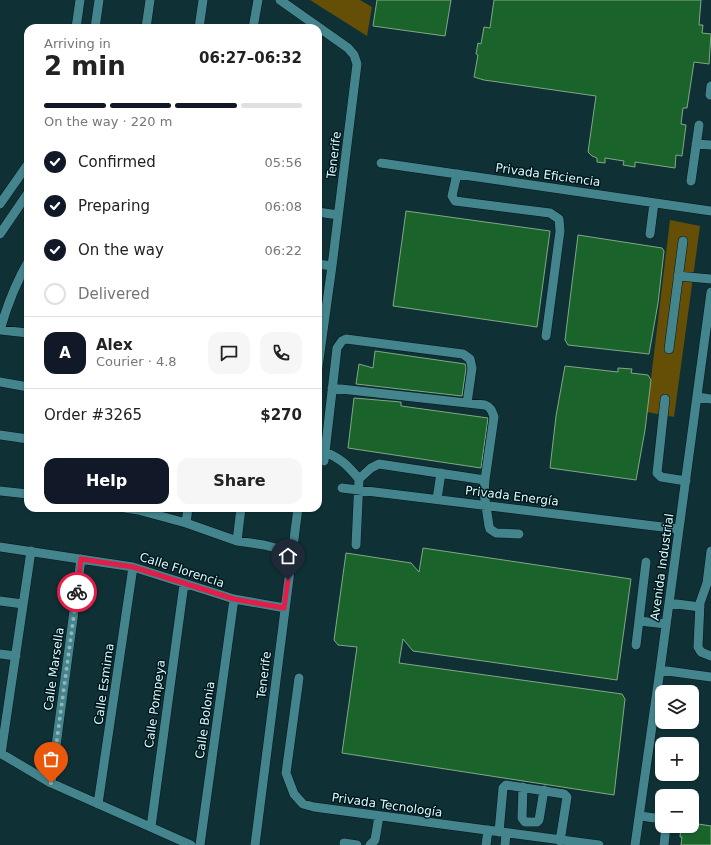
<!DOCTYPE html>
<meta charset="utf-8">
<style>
body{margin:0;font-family:"DejaVu Sans",sans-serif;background:#f6f6f6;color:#222;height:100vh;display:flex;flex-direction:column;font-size:15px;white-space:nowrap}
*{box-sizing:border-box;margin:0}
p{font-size:13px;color:#767676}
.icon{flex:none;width:22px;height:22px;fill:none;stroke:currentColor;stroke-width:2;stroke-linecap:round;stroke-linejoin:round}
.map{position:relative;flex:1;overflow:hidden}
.details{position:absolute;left:24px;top:24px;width:298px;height:488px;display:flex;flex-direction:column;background:#fff;border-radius:12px;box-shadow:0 1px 3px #0004}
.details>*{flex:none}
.fabs{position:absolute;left:655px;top:685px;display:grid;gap:8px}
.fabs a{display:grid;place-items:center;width:44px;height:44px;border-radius:8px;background:#fff;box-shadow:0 1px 3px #0004;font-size:20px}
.pin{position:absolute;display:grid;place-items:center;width:34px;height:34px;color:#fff;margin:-41px -17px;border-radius:50% 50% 50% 0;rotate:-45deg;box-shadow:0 0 4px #0007}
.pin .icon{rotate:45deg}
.courier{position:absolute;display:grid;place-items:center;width:40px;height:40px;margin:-20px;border:3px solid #e11d48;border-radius:50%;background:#fff;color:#222;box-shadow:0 1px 5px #0007}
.overview em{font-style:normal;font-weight:700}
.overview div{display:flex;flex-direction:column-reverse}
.overview{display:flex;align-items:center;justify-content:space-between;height:68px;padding:0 20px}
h1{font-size:26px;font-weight:700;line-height:30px}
.bar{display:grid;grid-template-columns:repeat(4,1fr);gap:6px 4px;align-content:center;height:48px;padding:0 20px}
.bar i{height:5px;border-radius:3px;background:#e0e0e0}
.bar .current{background:#111827}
.bar p{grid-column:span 4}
.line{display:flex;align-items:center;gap:10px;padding:0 20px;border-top:1px solid #e0e0e0}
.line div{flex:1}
.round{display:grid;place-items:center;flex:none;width:42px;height:42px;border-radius:12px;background:#f6f6f6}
ol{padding:0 20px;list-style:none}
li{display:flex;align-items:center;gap:12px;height:44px}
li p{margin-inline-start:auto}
li .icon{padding:4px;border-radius:50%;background:#111827;color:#fff;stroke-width:4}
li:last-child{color:#767676}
li i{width:22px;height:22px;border:2px solid #e0e0e0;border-radius:50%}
.button{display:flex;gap:8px;margin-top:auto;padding:8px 20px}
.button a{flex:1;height:46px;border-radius:12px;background:#111827;color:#fff;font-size:16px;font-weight:700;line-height:46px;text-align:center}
.button a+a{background:#f6f6f6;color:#222}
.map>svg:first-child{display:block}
.green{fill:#654e06}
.building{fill:#1a642c;stroke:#81a885}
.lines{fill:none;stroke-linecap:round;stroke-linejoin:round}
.minor-casing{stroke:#04171a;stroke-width:10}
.minor{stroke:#44848d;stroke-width:9}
.done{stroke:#93b4b9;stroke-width:4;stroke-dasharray:0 7.2}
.route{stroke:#e11d48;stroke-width:5}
.labels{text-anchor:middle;stroke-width:3;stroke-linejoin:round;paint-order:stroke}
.street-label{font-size:12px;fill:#dafaff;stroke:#00181c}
</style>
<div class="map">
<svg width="711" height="845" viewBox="0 0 711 845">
<rect width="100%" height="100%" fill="#0f3136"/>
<path class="green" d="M310,0H360L372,7L367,36Z
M670,220L700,226L674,417L647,412Z"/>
<path class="building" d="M377,0H451L445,36L373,26Z
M494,0H701L699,25H703L702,33L711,34L709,64L694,62L687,108H683L681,124L686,125L682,156L676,155L675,168L635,162V167L623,165L624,161L605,158V163L597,162V158L592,156L588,152L596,96L484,80L474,77L478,55L476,54L478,43L481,44L484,27L490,28Z
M406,211L550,231L537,327L393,306Z
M578,235L662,248L664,251L658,303L649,354L568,345L565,340Z
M375,351L465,364L466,368L462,396L356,384L359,364L373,368Z
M565,366L618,372V368L632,369L631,373L648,375L651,380L645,430L636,480L550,468L556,416Z
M354,398L401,402V406L488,418L481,468L348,448Z
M423,548L631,579L617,680L413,651L403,639L399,663L622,694L625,699L614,795L342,753L357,647L338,645L334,640L346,553L411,563L419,572Z
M692,823L711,826V845H681L682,837H680L681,826H692Z"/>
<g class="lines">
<defs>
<path id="minor" d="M280,0L348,48L354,55L357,64L332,266L318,367
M76,28L80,0
M95,28L99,0
M146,28L150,0
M199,28L203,0
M253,28L258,0
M710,95L711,86
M696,144L711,145
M381,163L711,211
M457,174L452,196L455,201L550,213L559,219L560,231L546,336
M691,181L699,125
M0,204L28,164
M318,212L338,215
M0,234L28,193
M650,234L654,203
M318,264L332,266
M678,276L711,279
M0,330C7,306 15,284 28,262
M0,330L28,333
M669,349L683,241
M0,382L28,387
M332,388L485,405C491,407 492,411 494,417L485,480L484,493L489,526L490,529L496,533L519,534
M698,397L711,399
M665,399L657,473L661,477L686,481
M0,435L28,439
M325,452C342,459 348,466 359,479
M324,461L337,348L342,341L346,339L463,354L470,359L472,368L467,403
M342,488L679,529
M0,491L28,494
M437,499L441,473
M125,508L138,510L186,523L237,541L264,545L292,552
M186,523L188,508
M237,541L241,508
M356,545L359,479L371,468L379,464L485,480
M0,547L133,567L234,599L285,608
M711,551L707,583L700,603L698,647L701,652L711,656
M0,601L23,604
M669,603L700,607
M639,621L666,624
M636,645L646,562
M0,654L16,656
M660,670L711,677
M299,678L286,773L294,794L303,804L314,807L599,845
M0,753L51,783L191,845
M1,754L31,551
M51,783L81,559
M523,787L522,818L525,822H537L539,820L544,790
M98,804L133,567
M640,816L662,819
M151,827L184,584
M499,832L503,788L506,785L564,794L567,797L560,841
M344,843L357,845
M200,845L234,599
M255,845L298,508
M370,845L375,840L379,816
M486,845L488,830
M505,845L506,833
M635,845L660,670L711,292
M664,845L666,826"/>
</defs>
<use href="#minor" class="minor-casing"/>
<use href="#minor" class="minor"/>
</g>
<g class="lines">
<path class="done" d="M51,783L77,592"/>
<path class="route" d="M77,592L81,559L133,567L234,599L284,608L288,580"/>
</g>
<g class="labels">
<g class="street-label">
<text transform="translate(334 155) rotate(-83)" y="4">Tenerife</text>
<text transform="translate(548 175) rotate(8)" y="4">Privada Eficiencia</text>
<text transform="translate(512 496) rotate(7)" y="4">Privada Energía</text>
<text transform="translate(662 567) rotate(-82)" y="4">Avenida Industrial</text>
<text transform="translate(182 570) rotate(18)" y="4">Calle Florencia</text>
<text transform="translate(54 669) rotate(-82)" y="4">Calle Marsella</text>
<text transform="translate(264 675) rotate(-83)" y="4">Tenerife</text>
<text transform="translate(104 684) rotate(-82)" y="4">Calle Esmirna</text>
<text transform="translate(155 704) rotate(-82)" y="4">Calle Pompeya</text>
<text transform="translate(205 720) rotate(-82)" y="4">Calle Bolonia</text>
<text transform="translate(387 805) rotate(8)" y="4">Privada Tecnología</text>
</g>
</g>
</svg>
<div class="fabs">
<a><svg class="icon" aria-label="layers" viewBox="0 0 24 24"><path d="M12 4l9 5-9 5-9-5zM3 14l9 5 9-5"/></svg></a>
<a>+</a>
<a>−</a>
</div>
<div class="pin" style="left:51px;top:783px;background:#ea580c"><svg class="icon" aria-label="bag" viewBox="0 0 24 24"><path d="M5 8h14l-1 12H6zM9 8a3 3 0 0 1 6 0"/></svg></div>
<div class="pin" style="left:288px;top:580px;background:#1f2937"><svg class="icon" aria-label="home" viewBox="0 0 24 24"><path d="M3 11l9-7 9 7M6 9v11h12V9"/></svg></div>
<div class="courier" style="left:77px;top:592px"><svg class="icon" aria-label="bike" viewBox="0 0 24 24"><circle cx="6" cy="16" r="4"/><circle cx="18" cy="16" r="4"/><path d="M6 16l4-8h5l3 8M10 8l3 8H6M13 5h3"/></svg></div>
<section class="details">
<div class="overview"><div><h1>2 min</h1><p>Arriving in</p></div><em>06:27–06:32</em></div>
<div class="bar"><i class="current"></i><i class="current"></i><i class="current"></i><i></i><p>On the way · 220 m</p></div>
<ol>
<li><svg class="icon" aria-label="check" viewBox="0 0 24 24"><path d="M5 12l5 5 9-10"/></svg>Confirmed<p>05:56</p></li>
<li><svg class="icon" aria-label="check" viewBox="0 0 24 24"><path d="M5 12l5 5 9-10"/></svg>Preparing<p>06:08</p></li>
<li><svg class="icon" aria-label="check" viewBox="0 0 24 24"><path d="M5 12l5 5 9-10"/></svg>On the way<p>06:22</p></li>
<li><i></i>Delivered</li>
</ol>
<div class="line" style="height:72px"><b class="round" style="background:#111827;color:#fff">A</b><div><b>Alex</b><p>Courier · 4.8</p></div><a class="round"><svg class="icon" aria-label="chat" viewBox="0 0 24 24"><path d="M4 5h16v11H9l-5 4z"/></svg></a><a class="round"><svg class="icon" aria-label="phone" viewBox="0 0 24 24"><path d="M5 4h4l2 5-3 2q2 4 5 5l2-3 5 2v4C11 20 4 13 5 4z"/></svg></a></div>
<div class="line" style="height:52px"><div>Order #3265</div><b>$270</b></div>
<div class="button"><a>Help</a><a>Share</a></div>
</section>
</div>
